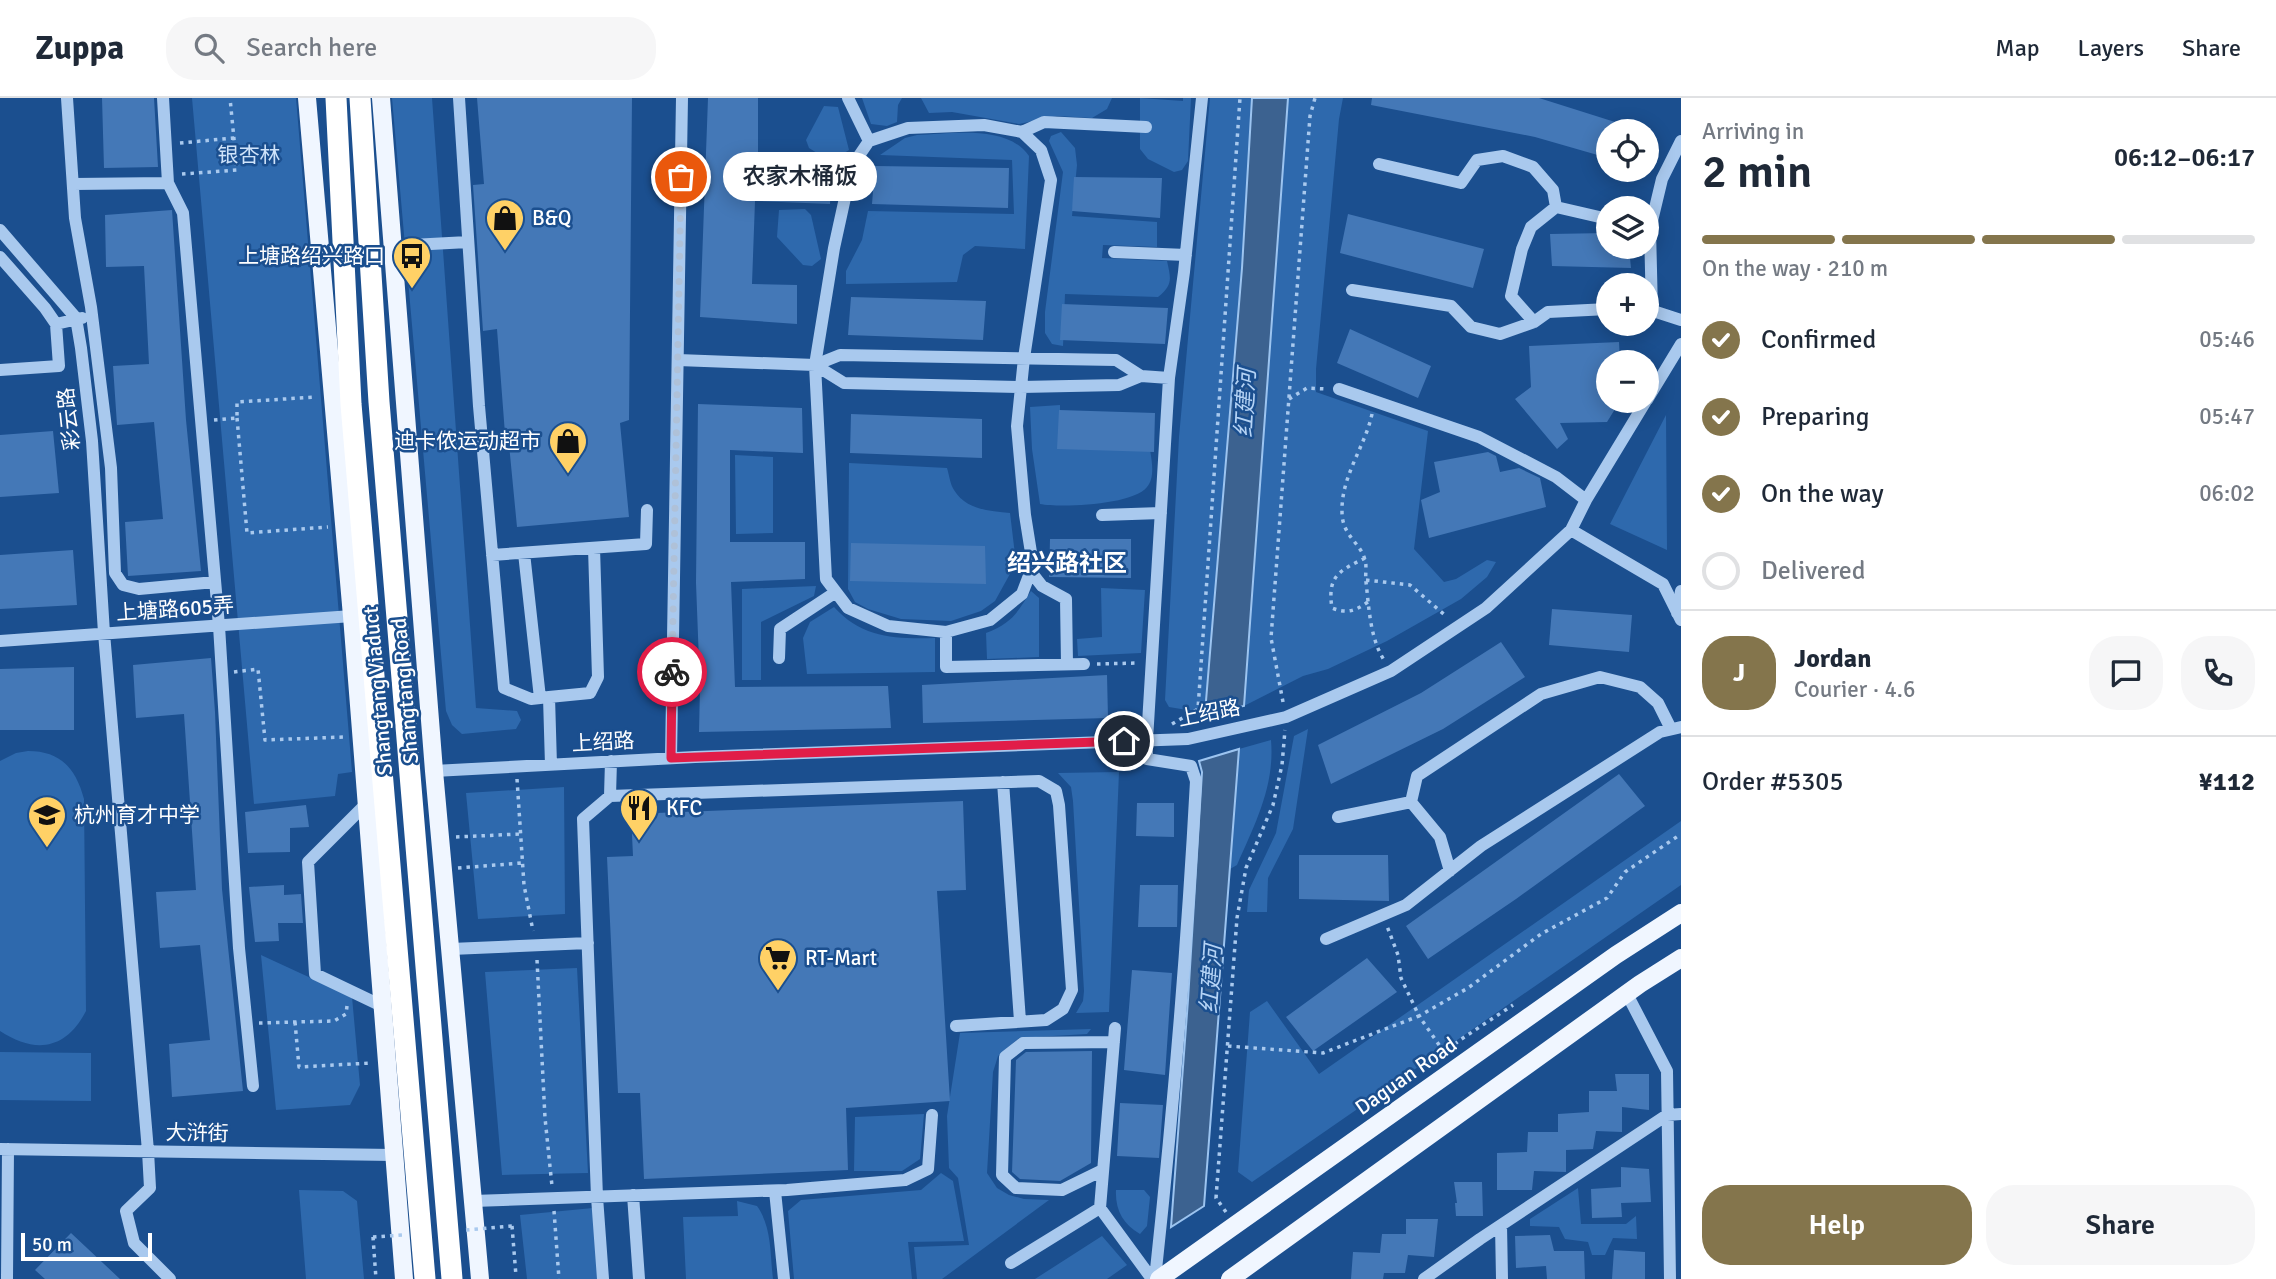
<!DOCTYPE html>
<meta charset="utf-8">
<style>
body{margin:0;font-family:Signika,"Noto Sans SC",sans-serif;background:#f6f6f7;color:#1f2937;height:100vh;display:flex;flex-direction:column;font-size:26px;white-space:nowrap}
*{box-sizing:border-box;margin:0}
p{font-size:23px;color:#747a83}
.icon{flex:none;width:38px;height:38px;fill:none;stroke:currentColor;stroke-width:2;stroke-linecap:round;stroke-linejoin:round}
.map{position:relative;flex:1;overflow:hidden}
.sheet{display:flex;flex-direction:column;background:#fff;width:595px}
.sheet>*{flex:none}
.fabs{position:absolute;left:1596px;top:21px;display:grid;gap:14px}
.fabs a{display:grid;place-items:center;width:63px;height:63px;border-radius:50%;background:#fff;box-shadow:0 4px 18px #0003;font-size:35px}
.scale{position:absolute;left:21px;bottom:18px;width:131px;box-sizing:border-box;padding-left:7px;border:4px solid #fff;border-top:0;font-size:19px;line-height:24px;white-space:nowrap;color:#fff;-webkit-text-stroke:5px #1b4f8f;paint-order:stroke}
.pin{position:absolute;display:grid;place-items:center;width:60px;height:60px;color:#fff;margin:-30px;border:4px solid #fff;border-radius:50%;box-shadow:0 2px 7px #0007}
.courier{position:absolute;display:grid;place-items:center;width:70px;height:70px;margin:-35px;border:5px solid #e11d48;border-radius:50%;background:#fff;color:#222;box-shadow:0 2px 9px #0007}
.bubble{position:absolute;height:49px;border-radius:24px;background:#fff;box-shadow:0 4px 18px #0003;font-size:23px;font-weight:600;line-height:49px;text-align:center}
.headline em{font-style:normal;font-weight:600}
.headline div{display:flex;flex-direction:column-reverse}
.headline{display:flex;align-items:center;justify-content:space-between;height:119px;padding:0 21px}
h1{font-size:46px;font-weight:600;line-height:52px}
.bar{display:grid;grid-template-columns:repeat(4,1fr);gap:10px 7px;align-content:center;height:84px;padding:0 21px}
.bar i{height:9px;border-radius:5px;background:#e0e1e3}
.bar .current{background:#84754c}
.bar p{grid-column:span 4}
.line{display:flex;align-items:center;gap:18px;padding:0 21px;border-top:2px solid #e0e1e3}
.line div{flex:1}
.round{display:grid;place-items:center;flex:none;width:74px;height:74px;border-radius:28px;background:#f6f6f7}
ol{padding:0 21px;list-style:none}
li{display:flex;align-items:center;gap:21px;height:77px}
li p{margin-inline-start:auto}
li .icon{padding:7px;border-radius:50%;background:#84754c;color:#fff;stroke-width:4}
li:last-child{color:#747a83}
li i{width:38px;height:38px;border:4px solid #e0e1e3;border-radius:50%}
.cta{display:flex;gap:14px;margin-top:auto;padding:14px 21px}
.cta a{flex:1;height:80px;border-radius:28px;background:#84754c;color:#fff;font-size:28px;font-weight:600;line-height:80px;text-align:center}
.cta a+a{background:#f6f6f7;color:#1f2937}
header{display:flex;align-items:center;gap:42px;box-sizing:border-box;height:98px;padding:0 35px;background:#fff;border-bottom:2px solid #e0e1e3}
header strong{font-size:33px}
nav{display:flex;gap:38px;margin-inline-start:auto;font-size:24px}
.search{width:490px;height:63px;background:#f6f6f7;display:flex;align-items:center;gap:18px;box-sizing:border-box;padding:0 24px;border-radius:28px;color:#747a83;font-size:26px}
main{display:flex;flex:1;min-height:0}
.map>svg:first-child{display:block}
.green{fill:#2e69ad}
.water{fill:#3c6290;stroke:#9cc4f0;stroke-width:2}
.building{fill:#4478b7}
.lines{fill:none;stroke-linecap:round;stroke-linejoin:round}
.path{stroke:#a9c9ee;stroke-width:3.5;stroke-dasharray:3.5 5;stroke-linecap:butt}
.minor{stroke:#a9c9ee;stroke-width:12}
.major{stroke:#f0f6ff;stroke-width:18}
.path-bridge{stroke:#a9c9ee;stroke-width:3.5;stroke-dasharray:3.5 5;stroke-linecap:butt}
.highway-bridge{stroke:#fff;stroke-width:21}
.done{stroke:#afc1d8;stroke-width:7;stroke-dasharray:0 12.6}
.route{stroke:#e11d48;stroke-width:9}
.labels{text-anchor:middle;stroke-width:5;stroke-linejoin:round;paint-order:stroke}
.park-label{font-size:21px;fill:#cfe3fa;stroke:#1b4f8f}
.poi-label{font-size:21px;fill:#fff;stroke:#1b4f8f;text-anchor:start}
.street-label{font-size:21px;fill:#fff;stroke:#1b4f8f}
.water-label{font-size:23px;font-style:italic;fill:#b5d3f5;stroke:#1b4f8f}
.quarter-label{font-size:24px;font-weight:bold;fill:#fff;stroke:#1b4f8f}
</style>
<header>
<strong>Zuppa</strong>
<div class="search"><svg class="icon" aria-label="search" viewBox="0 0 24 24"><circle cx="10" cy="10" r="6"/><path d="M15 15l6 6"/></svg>Search here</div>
<nav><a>Map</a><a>Layers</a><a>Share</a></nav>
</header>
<main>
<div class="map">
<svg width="1681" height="1181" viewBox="0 0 1681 1181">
<rect width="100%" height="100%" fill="#1b4f8f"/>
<path class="green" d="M192,0H296L352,674L338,676L335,698L254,706Z
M392,0H432L476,610L517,613L521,622L516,631L462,636L452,627L446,613Z
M862,0H902L898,7L897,24L887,28L871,26Z
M921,0H1112L1107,11L1092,20L1057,18L1019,26L952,14L929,15Z
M1140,0L1183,3V0H1191L1188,63L1182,72L1174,74L1148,61L1140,51Z
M1210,0H1252L1242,170L1205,615L1169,609L1165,602L1179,339Z
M1288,0H1343L1339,21L1316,271V294L1428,333L1414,451L1444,484L1456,481L1487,462L1496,464L1487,479L1461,501L1387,543L1328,571L1303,578L1244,608Z
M824,8L838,9L849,52L841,57L817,55L809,50L806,42Z
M1061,34L1075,50L1077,67L1072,118L1157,124V149L1103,147L1102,160L1167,163C1171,181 1173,187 1158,199L1065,196L1063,248L1052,246L1045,235V214L1063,74L1049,43L1051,38Z
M917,37C951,36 1007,26 1029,58L1025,151L975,148L963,157L957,184L846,186V173L862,142L868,113L1014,116L1012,62L880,57L905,40Z
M805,111L811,117L821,161L812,168L803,167L777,139L779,112Z
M1060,307V319L1148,340C1150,355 1157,377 1147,389C1133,407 1061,410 1040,406L1032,351L1030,309Z
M1666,317L1667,452L1610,426Z
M735,357L773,359V435L736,436Z
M849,365L947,370C949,376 950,386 954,392C966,412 990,413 1010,415L1016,465L995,503L981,513L951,523L901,521L868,511L855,504L848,491Z
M816,488L814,498L761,524V582H742V491Z
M1101,490L1145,492L1141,555L1078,558L1077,541L1102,539Z
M1031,493L1039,500V559L987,561L986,535C1012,525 1017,515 1031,493Z
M834,509C862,540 895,541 935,540V574L807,576L803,540L810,524Z
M1308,631L1293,731L1268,780L1267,814H1247L1249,792L1276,735L1294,638Z
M1271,642C1275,688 1255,726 1237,767L1230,771L1239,651Z
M28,653C61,653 76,671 84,701L86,913C66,952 35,956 0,933V663L16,655Z
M1119,674L1109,914L1076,915L1083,903L1084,893L1073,703L1071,689L1058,675Z
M564,689L565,816L478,821L466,695Z
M1681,723V787L1252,1084L1238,1074L1250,914L1267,903L1319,976Z
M261,857L352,899L360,987L350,1007L276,1012Z
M577,870L588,1075L502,1077L485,874Z
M1091,931L1087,936L1019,940L998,958L993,974L987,1075L997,1090L1009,1097L1024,1101L1049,1102L942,1181H917L914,1149L969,1147L958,1080L949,1070L947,1018L960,935Z
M0,954L91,955V1003L0,1002Z
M924,1016L920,1061L902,1073H854L855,1019Z
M941,1075L953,1083L964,1143L908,1144L912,1181H794L788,1113L801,1102L921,1092Z
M1578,1090L1581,1126H1626L1636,1118L1637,1141L1613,1140L1605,1157H1592L1588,1144L1565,1141L1559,1129L1530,1128V1121Z
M299,1092L343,1093L357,1103L364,1181H306Z
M1116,1092H1144L1150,1099L1147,1128L1140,1136C1123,1126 1115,1112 1116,1092Z
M737,1103L757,1108C772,1129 770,1156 773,1181H686L683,1119L738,1118Z
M593,1110L599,1181H527L520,1117Z
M1102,1138L1127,1167L1107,1181H1035Z"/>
<path class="water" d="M1252,0H1288L1244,608L1205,615L1242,170Z
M1239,651L1204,1108L1171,1129L1188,902L1202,674L1199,663Z"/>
<path class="building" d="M102,0H154L158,69L104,70Z
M477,0H632L629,322L620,325L629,419L517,429L508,336H505L497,231L483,233L473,87L484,86Z
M708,0H758V65L832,66L830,106L755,103L752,186L797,187V226L700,219Z
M1372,0H1539L1634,30V33H1608V60L1535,39L1371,7Z
M875,68L1009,70L1008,110L872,106Z
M1074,79L1162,80L1160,120L1072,113Z
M172,112L186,322L201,473L128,478L125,424L163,421L154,324L117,327L113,268L149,266L144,168L106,169L105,117Z
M1348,116L1484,151L1473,190L1340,155Z
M1608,135V149H1629L1631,170L1552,168L1550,136Z
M851,199L986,203L983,242L848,237Z
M1062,206L1168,210L1165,246L1060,242Z
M1350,231L1431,268L1418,300L1337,265Z
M1619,244L1620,264H1608V303H1620L1607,324L1560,325L1568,341L1557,351L1515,301L1531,289L1529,248Z
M698,306L802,310L803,355L730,352V444H805V481L731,484L735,589L888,588L891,630L699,634L700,590L696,485Z
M1059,312L1155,315L1154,354L1057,351Z
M851,316L982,321V360L850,355Z
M53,333L59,395L0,399V337Z
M1488,354L1496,358L1500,374L1519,370L1540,380L1546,409L1429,440L1421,402L1440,394L1434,364Z
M1050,441H1131V480L1049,479Z
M851,445L985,448L986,486L850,483Z
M73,452L77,507L0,511V457Z
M1552,511L1632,517L1629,554L1549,547Z
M1501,544L1525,579L1443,631L1331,686L1318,647L1421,595Z
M211,560L215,614L222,791L243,993L172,999L169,946L210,942L200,847L160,850L156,794L196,792L184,616L136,620L133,567Z
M74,569V632H0V571Z
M1107,577L1108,620L923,625L922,587Z
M1619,676L1645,708L1516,801L1428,861L1406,828Z
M963,703L966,792L937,793L950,1003L846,1010L848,1072L644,1081L640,995H618L607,759L633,758L631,716Z
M1137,705H1174V739L1136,738Z
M306,707L309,729L290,730V754L248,755L245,714Z
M1299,757H1388L1389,803L1299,801Z
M284,787V797L301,796L303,825H278L279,843L255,844L249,789Z
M1140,787H1178L1177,829H1138Z
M1367,860L1397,894L1313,953L1286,919Z
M1132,872L1172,875L1165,977L1124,972Z
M1092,953L1091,1065L1060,1083L1020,1081L1012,1074L1016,962L1026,954Z
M1615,976H1649V1012L1622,1009V1034L1596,1033L1593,1051L1566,1052V1074L1534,1073L1532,1092H1497V1055L1527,1054L1528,1034H1558V1016L1589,1014V993H1617Z
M1120,1005L1163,1007L1159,1060L1117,1058Z
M1621,1069L1649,1071L1651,1104L1621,1105L1622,1119L1592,1120L1591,1091L1621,1089Z
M1454,1084H1482L1483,1118H1456L1455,1105H1457Z
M1406,1121H1438L1434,1159L1408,1157L1405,1175H1384L1383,1181H1351L1353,1154L1380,1155L1382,1136H1406Z
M71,1135L120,1181H45L35,1172Z
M1550,1137L1554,1153H1584L1585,1181H1547L1546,1168L1516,1170L1515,1138Z
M1614,1152L1645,1154V1181H1612Z"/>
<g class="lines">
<path class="path" d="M180,45L234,40
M182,76L237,72L230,0
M1289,301L1307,290L1326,291
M1372,316C1365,349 1341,378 1342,414C1342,438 1361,445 1365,462C1367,468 1365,477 1366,484C1369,510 1370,540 1384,562
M237,320L247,435L328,429
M214,322L237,320V304L316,299
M1365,460C1339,473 1327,478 1332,510C1347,516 1355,513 1368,504
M1366,482L1410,487L1446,518
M1097,566L1138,565
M234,574L258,571L265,642L344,639
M1283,604L1271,540L1310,18L1315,0
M1172,626L1198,611L1240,0
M517,681L524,787L533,833
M456,739L520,736
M458,770L522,765
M537,862L545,1020L552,1088
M295,924L299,969L371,965
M259,925L334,923L346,916L347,908
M1228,948L1323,955L1419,918L1401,880L1398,857L1387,828
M1444,954L1419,918L1468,890L1541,836L1607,800L1625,774L1681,736
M1428,967L1460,942L1513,907
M554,1113L559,1181
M1226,1114L1216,1100L1237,820L1246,770L1273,707L1282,667L1285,632
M512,1128L516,1178
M373,1139L376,1181"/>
<path class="minor" d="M67,0L75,120L91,209L111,370L115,475L123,487L139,491L215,484
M163,0L168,85L183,115L219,528L239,850L253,988
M459,0L479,308L504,590L531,601L549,599L551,667
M848,0L869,43
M984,27L1022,34L1041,52L1051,82L1024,260L1017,328L1025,417L1033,467L1022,496L990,522L946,534L888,528L848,510L826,481L815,267L834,150L852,68L869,43L908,30Z
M1022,34L1044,24L1146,29
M1379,66L1461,85L1477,62L1503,58L1533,69L1553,92L1556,109L1608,121
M73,86L168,85
M0,132L76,220L81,250L92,343L104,535L148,1053L150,1090L126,1113L134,1145L170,1181
M393,148L468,144
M1114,154L1186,157
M0,159L45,210L56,226
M1352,192L1451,208L1471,229L1500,236L1534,224L1548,214L1608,211
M1647,211L1681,222
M1652,213L1650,131L1662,81L1681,43
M1534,224L1511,198L1522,151L1531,129L1556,109
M678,262L815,267L840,257L1116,262L1141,278L1169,280
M815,267L844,285L1021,289L1119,287L1141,278
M0,272L59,268L56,226L82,220
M1339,291L1479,339L1556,379L1586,402
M1647,302L1681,246
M1102,417L1161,415
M1571,432L1663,486L1681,522
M524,455L540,600
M492,457L646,446L647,412
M1031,474L1042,488L1066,501L1067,566
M1677,515L1681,493
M946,534V569L1084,566
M0,543L352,518
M779,560L780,531L836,494
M549,599L590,595L598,579L594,450
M671,660L682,0
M434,673L695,659L1188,641L1286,619L1391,573L1486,510L1571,432L1586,402L1646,303
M1003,684L1020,923
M610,698L1039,683L1056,693L1059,707L1072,892L1063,911L1046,922L956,928
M366,706L308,764L315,876L382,908
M1338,719L1411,704
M1450,773L1440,739L1411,704L1417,678L1541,596L1600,579L1640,589L1658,605L1671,631
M1326,841L1406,807L1481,748L1660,634L1681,629
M451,851L588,845
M1627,896L1667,973L1670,1181
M0,1051L393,1057
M1103,1072L1062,1092L1016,1090L1002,1077L1005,959L1023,945L1114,944
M775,1093L784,1181
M633,1097L639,1181
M473,1103L787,1092L905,1082L928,1071L932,1017
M1100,1110L1152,1181
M1501,1127L1502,1181
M1011,1165L1100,1110L1115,930
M7,1181L8,1051
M603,1181L597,1099L583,721L610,698L611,663
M1155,1181C1173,1015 1187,850 1196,683L1191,668L1147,661V642L1169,280L1184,174L1202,0
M1424,1181L1480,1141L1667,1017L1681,1016"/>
<path class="major" d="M307,0L352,518L404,1181
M381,0L434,673L480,1181
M1159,1181L1616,857L1681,815
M1230,1181L1640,886L1681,860"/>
<path class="path-bridge" d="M466,1132L512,1128
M373,1139L403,1137"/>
<path class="highway-bridge" d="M336,0L351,306L425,1181
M360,0L379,304L452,1181"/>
</g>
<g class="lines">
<path class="done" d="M672,574L681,79"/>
<path class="route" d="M672,574L671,660L1124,643"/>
</g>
<defs>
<symbol id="shop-pin" viewBox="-11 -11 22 30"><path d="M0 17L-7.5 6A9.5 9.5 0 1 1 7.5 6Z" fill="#ffd166" stroke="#1b4f8f"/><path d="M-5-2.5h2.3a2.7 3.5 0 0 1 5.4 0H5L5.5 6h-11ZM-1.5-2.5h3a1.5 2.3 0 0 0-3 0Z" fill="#111"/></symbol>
<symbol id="bus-pin" viewBox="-11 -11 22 30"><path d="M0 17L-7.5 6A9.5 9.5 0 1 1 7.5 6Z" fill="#ffd166" stroke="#1b4f8f"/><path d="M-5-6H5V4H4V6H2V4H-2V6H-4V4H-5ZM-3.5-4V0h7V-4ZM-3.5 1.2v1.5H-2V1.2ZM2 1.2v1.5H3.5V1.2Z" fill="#111"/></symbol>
<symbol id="restaurant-pin" viewBox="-11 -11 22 30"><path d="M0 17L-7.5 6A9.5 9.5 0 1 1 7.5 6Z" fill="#ffd166" stroke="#1b4f8f"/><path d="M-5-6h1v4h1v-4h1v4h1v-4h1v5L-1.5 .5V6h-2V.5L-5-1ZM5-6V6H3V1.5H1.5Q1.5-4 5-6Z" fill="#111"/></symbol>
<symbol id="school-pin" viewBox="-11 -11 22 30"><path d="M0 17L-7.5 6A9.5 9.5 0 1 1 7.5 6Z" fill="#ffd166" stroke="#1b4f8f"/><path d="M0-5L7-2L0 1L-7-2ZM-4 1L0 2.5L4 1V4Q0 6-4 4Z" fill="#111"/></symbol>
<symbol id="supermarket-pin" viewBox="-11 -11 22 30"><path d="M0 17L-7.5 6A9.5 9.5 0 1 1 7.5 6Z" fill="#ffd166" stroke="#1b4f8f"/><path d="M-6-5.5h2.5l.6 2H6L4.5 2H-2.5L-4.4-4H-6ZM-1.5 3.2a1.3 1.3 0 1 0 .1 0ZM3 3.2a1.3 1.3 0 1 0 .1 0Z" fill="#111"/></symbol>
</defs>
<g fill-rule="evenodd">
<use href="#shop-pin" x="483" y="98" width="44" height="60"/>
<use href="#bus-pin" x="390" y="136" width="44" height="60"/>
<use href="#shop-pin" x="546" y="321" width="44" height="60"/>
<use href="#restaurant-pin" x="617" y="688" width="44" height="60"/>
<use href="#school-pin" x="25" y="695" width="44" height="60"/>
<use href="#supermarket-pin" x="756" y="838" width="44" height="60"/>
</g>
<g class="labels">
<g class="park-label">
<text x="249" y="64">银杏林</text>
</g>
<g class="poi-label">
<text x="532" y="127">B&amp;Q</text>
<text x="385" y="165" text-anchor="end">上塘路绍兴路口</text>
<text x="541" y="350" text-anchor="end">迪卡侬运动超市</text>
<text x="666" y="717">KFC</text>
<text x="74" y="724">杭州育才中学</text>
<text x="805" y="867">RT-Mart</text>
</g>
<g class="street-label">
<text transform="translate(69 321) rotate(-96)" y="7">彩云路</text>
<text transform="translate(175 511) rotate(-4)" y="7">上塘路605弄</text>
<text transform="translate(378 593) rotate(-95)" y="7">Shangtang Viaduct</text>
<text transform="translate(405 593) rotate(-95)" y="7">Shangtang Road</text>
<text transform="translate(1209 615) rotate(-11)" y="7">上绍路</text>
<text transform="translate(603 644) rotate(-3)" y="7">上绍路</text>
<text transform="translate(1406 978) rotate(-35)" y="7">Daguan Road</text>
<text transform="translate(197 1035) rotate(1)" y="7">大浒街</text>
</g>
<g class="water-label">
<text transform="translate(1245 305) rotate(-87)" y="8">红建河</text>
<text transform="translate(1211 881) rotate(-86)" y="8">红建河</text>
</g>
<g class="quarter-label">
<text x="1067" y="473">绍兴路社区</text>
</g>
</g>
</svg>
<div class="fabs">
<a><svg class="icon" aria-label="locate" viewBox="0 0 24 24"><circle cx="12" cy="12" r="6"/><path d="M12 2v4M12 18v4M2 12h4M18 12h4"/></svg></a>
<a><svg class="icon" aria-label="layers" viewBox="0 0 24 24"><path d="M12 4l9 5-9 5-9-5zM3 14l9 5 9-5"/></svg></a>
<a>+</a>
<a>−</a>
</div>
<div class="scale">50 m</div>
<div class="pin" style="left:681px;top:79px;background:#ea580c"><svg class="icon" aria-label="bag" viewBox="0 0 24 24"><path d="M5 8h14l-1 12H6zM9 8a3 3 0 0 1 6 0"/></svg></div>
<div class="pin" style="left:1124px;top:643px;background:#1f2937"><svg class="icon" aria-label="home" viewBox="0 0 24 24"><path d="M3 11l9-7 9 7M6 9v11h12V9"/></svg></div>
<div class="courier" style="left:672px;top:574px"><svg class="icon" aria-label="bike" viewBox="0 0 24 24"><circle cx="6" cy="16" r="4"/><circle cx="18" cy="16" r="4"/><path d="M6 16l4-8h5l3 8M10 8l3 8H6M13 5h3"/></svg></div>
<div class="bubble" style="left:723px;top:54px;width:154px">农家木桶饭</div>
</div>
<section class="sheet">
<div class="headline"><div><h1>2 min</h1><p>Arriving in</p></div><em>06:12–06:17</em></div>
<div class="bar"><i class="current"></i><i class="current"></i><i class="current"></i><i></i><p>On the way · 210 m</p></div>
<ol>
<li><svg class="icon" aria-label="check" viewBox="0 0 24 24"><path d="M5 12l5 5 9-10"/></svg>Confirmed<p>05:46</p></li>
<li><svg class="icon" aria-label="check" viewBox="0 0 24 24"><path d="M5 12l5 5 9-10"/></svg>Preparing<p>05:47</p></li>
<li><svg class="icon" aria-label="check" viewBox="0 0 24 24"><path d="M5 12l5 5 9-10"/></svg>On the way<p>06:02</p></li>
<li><i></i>Delivered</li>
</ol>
<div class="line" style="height:126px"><b class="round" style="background:#84754c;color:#fff">J</b><div><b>Jordan</b><p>Courier · 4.6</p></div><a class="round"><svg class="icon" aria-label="chat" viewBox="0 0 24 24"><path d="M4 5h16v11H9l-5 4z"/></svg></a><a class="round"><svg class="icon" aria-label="phone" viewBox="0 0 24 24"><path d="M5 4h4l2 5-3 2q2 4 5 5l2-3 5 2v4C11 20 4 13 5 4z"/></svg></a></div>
<div class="line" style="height:91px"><div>Order #5305</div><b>¥112</b></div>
<div class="cta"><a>Help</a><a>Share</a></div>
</section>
</main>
